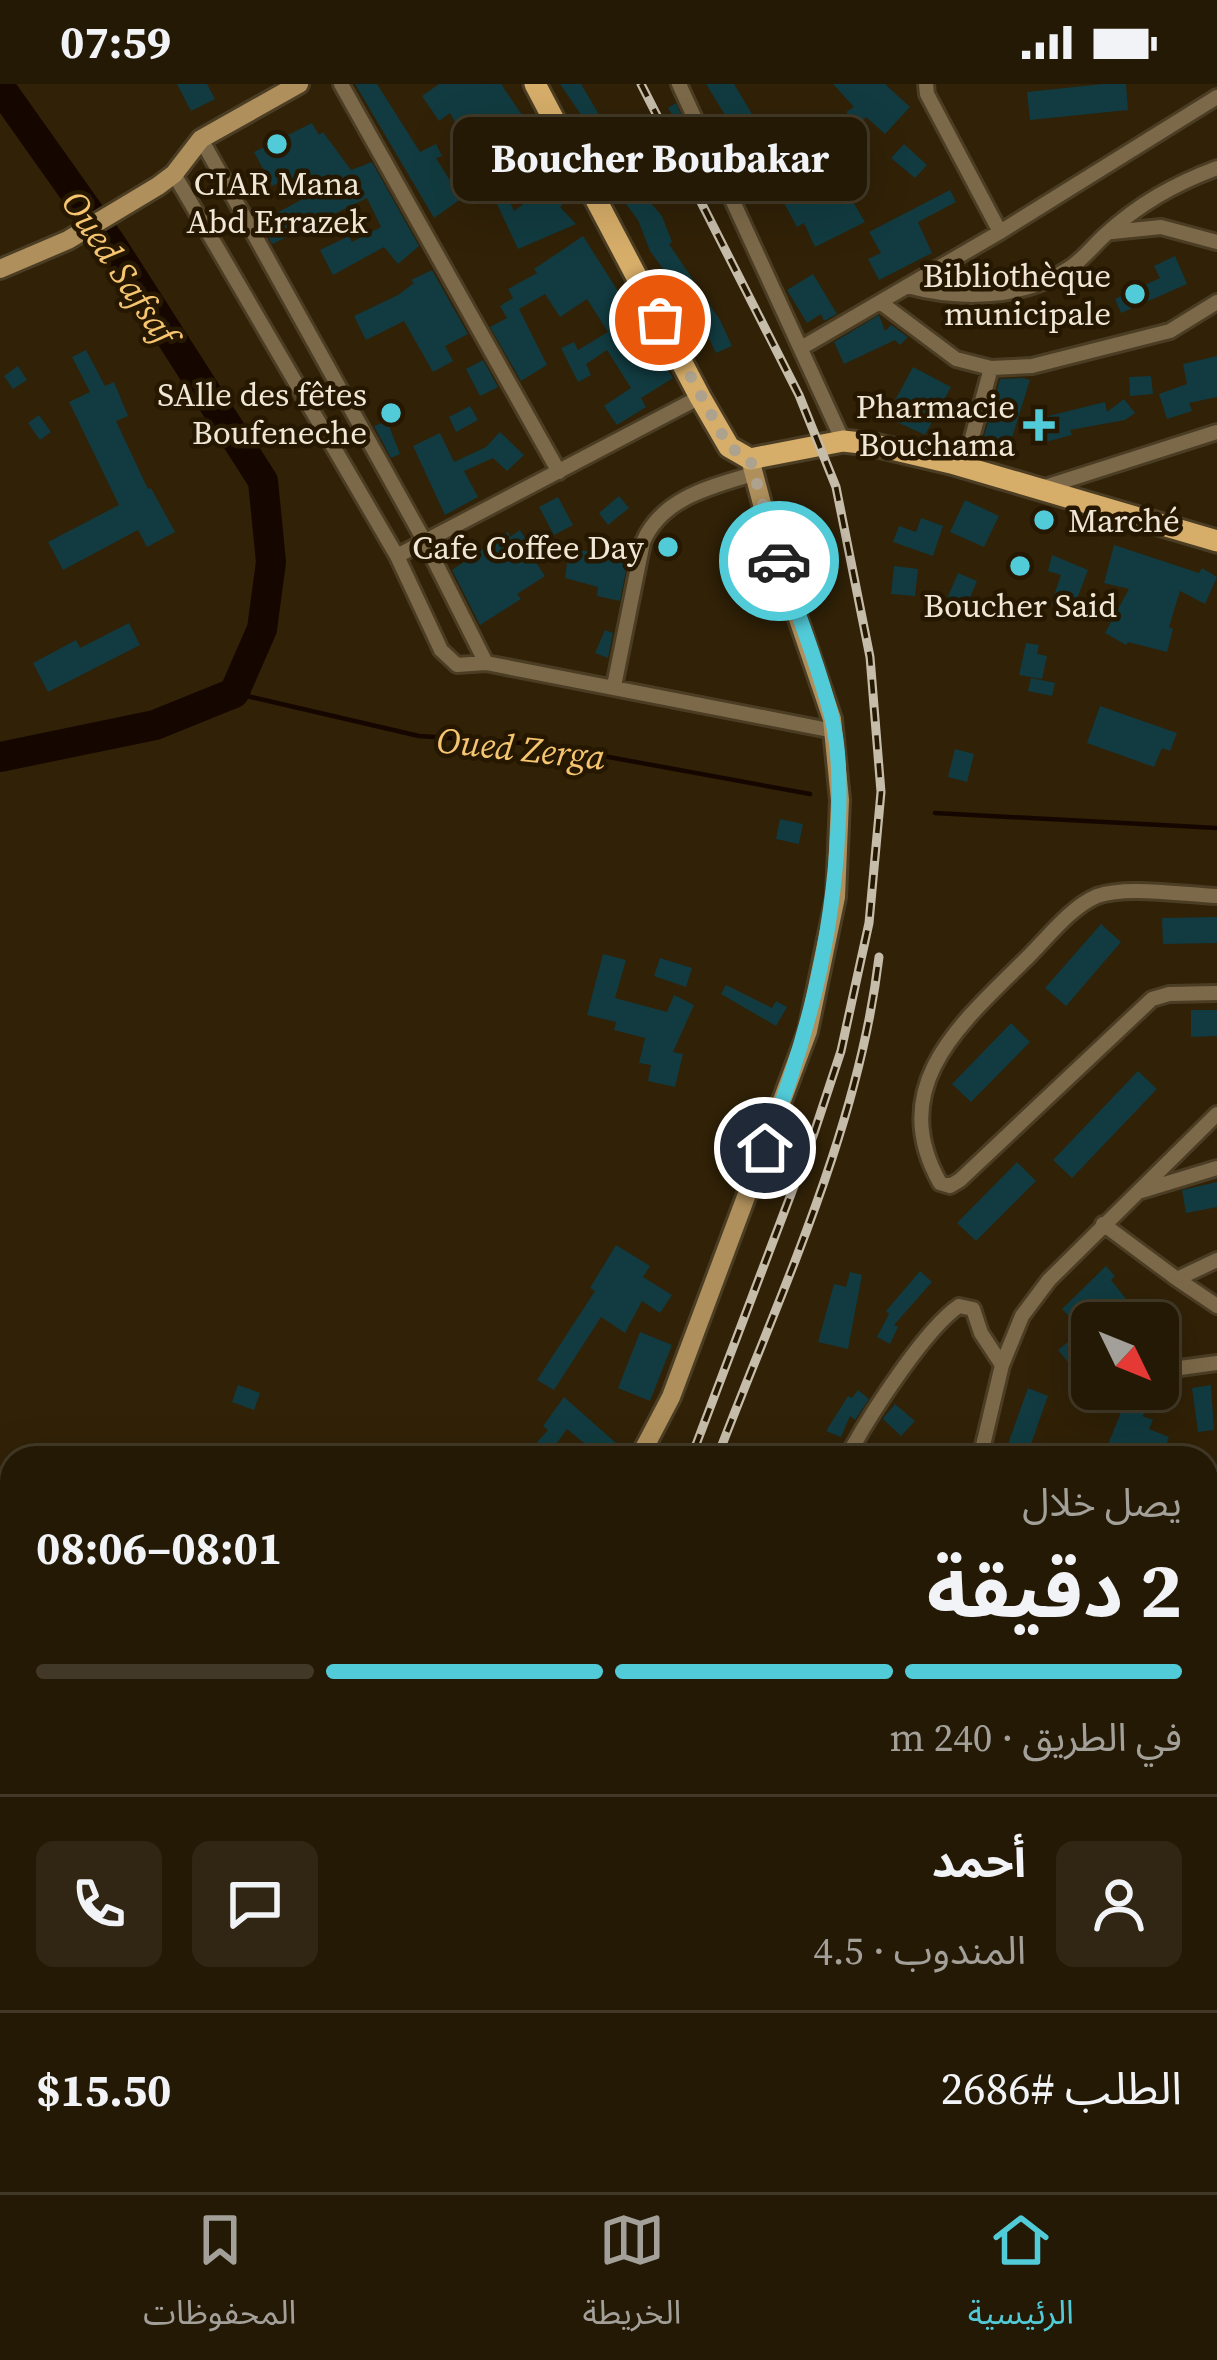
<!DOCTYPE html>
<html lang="ar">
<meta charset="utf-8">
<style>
body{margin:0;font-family:"Source Serif 4","Noto Sans Arabic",serif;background:#302613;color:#f1f3f6;direction:rtl;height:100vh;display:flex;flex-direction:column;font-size:45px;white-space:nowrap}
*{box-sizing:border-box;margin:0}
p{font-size:39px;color:#a3a09a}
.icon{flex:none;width:66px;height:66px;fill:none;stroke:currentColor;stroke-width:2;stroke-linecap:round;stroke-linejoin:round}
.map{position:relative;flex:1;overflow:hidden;direction:ltr}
.sheet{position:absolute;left:0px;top:1362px;width:1218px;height:747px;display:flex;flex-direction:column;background:#241905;border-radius:36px 36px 0 0;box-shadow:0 12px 48px #0002,0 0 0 3px #413827;direction:rtl}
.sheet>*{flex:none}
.needle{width:78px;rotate:133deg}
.buttons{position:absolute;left:1071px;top:1218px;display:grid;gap:24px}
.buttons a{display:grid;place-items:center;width:108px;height:108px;border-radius:18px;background:#241905;box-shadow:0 12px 48px #0002,0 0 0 3px #413827;font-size:60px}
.pin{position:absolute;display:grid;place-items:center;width:102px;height:102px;color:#fff;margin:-51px;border:6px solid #fff;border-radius:50%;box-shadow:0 3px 12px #0007}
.courier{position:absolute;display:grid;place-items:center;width:120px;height:120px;margin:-60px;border:9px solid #52cbd9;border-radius:50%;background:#fff;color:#222;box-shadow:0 3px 15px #0007}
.bubble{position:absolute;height:84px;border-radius:18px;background:#241905;box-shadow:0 12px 48px #0002,0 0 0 3px #413827;font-size:39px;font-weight:700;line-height:84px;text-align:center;direction:rtl}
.head em{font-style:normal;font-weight:700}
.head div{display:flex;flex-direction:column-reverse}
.head{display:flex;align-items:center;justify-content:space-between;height:204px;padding:0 36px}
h1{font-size:78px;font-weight:700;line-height:90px}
.bar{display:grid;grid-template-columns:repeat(4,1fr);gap:18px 12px;align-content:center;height:144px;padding:0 36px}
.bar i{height:15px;border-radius:9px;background:#413827}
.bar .selected{background:#52cbd9}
.bar p{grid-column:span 4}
.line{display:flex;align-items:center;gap:30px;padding:0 36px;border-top:3px solid #413827}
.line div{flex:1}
.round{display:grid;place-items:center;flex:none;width:126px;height:126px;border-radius:18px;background:#302613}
.status{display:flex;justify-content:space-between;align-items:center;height:84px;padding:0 60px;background:#241905;direction:ltr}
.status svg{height:33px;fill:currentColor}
.tabs{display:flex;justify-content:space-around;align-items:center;height:168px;border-top:3px solid #413827;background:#241905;font-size:33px;color:#a3a09a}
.tabs a{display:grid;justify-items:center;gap:6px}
.tabs .selected{color:#52cbd9}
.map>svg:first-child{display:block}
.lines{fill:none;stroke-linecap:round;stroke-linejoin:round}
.stream{stroke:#150700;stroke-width:4.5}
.river{stroke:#150700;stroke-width:30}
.building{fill:#113b40}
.street-casing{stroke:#4b3d24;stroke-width:20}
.secondary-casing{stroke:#4b3d24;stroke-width:24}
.primary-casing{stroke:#4b3d24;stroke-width:27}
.street{stroke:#7c6949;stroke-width:14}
.secondary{stroke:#af905c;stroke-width:18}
.primary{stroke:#d6ad69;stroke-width:21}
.rail-casing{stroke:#c6bcaa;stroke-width:9}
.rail{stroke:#261800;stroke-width:4.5;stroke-dasharray:14;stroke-linecap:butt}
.done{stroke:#ada28e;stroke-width:12;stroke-dasharray:0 21.6}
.route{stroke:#52cbd9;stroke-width:15}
.poi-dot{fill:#52cbd9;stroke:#261800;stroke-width:4.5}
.labels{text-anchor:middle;stroke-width:9;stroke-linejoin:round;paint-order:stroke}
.poi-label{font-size:33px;fill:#f0e7d7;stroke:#261800;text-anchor:end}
.water-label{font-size:36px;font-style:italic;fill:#f6c571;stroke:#261800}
</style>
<div class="status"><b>07:59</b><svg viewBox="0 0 49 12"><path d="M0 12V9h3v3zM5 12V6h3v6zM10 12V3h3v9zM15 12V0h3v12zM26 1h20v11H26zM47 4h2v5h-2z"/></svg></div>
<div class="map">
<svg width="1217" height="2108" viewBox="0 0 1217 2108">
<rect width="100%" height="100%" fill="#302107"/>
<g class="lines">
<path class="stream" d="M234,609L419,652L538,660L810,710
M935,729L1217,744"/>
<path class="river" d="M0,3L112,161L263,397L271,478L262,545L234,609L155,641L0,673"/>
</g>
<path class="building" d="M177,0H207L215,15L191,27Z
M355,0H377L420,68L436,60L442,72L436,74L454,103L481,90L480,84L450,29L439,37L422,12L439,0H501L522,31L488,54L508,90L499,95L514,127L551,100L565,118L560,123L576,140L518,165L490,105L458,117L434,134Z
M560,0H581L608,46L590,55L584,42L588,41Z
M706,0H734L773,65L782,59L798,82L753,112L736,87L752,75Z
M833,0H885L910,23L885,50L866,33L858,41L846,28L854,23Z
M1103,0H1126L1128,26L1030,36L1027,8Z
M676,19L703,79L668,24Z
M312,39L319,51L323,48L351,86L372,78L419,162L398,180L384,163L333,191L320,166L349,152L352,158L381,143L367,114L272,160L260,138L301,116L289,93L272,102L254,68Z
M826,41L836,57L824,65L814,49Z
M904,60L927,81L915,94L891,74Z
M625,85L635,99L647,91L654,101L643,110L662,132L672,158L669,160L720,236L732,262L716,269L700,235L650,167L638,136L609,97Z
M835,88L865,138L815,163L804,139L797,143L784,119Z
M950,106L956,118L918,138L932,169L879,196L868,175L881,169L869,148Z
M583,152L673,294L641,314L646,323L617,341L604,322L631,304L607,266L586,280L591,291L578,298L561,264L574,258L578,266L608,248L587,215L560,233L545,210L519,225L547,281L521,297L490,243L507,234L500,222L513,214L508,205L537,189L534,185Z
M1175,172L1187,200L1121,229L1115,215L1160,194L1154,182Z
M432,186L468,250L445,262L453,277L433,288L404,237L366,256L354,232L398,211L414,199L411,196Z
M813,190L837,230L824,237L821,230L807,239L787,206Z
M879,231L885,247L891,241L908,253L900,261L895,256L844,280L834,258Z
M86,266L105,302L114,298L128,332L116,337L148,405L151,404L175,448L147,463L138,446L63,486L48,458L119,421L69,318L90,308L72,273Z
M1217,272V313L1189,319L1192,327L1167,335L1159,310L1187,300L1183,280Z
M483,276L498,303L480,312L466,285Z
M18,282L27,296L13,305L4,292Z
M913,283L951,303L925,351L886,333Z
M1151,292L1153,310L1130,312L1129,293Z
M1023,294L1030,296L1010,360L984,352L1000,295Z
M1124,315L1135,329L1125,336L1070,346L1072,351L1034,361L1028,337L1105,318L1107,328Z
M470,322L478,336L456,348L449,333Z
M39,331L51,348L40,356L28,339Z
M387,337L400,370L391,374L374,342Z
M500,348L524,371L507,387L493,374L464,387L478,413L445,431L413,362L440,349L454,378L486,363Z
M619,412L629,424L608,441L599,429Z
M558,413L573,441L554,451L539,423Z
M965,416L999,432L984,463L950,448Z
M921,434L943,442L933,472L893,458L899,442L916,448Z
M520,446L528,459L541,461L529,468L545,492L517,510L521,515L480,541L452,486L508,448L510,453Z
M1114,461L1199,489L1202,484L1217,493L1205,520L1180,507L1169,543L1173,545L1167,568L1128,558L1126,561L1105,549L1129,505L1104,499Z
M569,465L629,472L620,517L597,512L598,503L565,494Z
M1052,471L1088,486L1072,528L1051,520L1061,491L1048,487Z
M894,482L918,485L915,512L891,510Z
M958,489L977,497L963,530L944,522Z
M129,539L140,561L48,608L33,579L76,556L80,564Z
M605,546L613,549L608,574L595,569Z
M1026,559L1039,561L1037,570L1047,572L1042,595L1019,591Z
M1031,594L1055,599L1052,612L1028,607Z
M1100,622L1177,649L1170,667L1162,664L1154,683L1087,659Z
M955,665L974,670L967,698L948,693Z
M780,735L803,740L799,760L776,755Z
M1217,833V859L1163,860L1162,834Z
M1101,840L1121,858L1066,922L1045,904Z
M603,870L626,876L615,914L667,928L674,911L694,921L673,968L683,970L675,1003L648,997L651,981L639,979L645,954L614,946L616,938L587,931Z
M660,874L692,884L686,903L654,892Z
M726,901L772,924L776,917L787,923L776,942L721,910Z
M1191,926H1217V952L1191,953Z
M1011,939L1030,958L971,1018L952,1000Z
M1138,987L1157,1005L1072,1094L1053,1076Z
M1017,1078L1036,1097L976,1157L957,1139Z
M1217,1098V1123L1186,1129L1182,1106Z
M616,1161L650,1182L643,1193L672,1211L660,1229L642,1217L625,1249L601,1233L554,1306L537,1296L595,1207L590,1204Z
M1106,1182L1115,1192L1111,1196L1145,1239H1092V1273L1075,1287L1058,1266L1083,1246L1062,1225Z
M920,1187L932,1198L894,1241L898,1243L890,1260L877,1253L889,1230L886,1227Z
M850,1188L862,1191L848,1265L818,1258L834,1200L846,1203Z
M640,1248L672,1261L650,1317L618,1304Z
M238,1301L260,1309L254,1326L232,1318Z
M1211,1301L1214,1346L1198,1348L1192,1304Z
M1028,1304L1048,1312L1026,1374H1003Z
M858,1306L869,1315L855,1336L850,1332L841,1353L826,1347L848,1312L852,1314Z
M1128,1311L1153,1321L1142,1332L1153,1336L1149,1345L1169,1353L1161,1374H1136L1107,1363Z
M564,1313L625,1367L619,1374H602L567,1345L546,1374H523L548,1346L543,1342Z
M895,1320L915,1337L901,1352L883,1335L877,1344L884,1333Z"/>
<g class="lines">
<defs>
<path id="street" d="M341,0L559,388
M679,0L843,357
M926,0L927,10L1000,148
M174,90L397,472L441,566L457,581L486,579L425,458L201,55
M1112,148L1161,143L1217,158
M907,202C959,216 1024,216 1071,183C1083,175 1093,162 1105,151C1139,120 1174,100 1217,84
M880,218L956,275L991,284L1032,282L1170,247L1217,218
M801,264L1000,148L1217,13
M964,383L991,284
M1045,403L1217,348
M397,472L700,313
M486,579L834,647
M614,602L643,458C662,414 710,403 753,390
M1217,812C1184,811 1127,801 1097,812C1071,823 1048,853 1028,873C965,936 884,1000 940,1099L950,1102L960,1096L1152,915L1169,910L1217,909
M1138,1108L1217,1084
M1103,1140L1177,1195L1217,1176
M1177,1195L1217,1222
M1180,1284L1217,1279
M852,1364C872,1328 926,1244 959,1222L973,1225L981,1249L1002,1281
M980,1374L1002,1281L1022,1232L1049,1196L1217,1030
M1206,1659L1217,1652
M721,2097L724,2108
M965,2097L969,2108
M1029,2097L1038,2108
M1148,2097L1157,2108"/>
<path id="secondary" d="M0,185L68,156L158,102L174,90L201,55L299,0
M639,1374L671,1313L808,947L836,813L840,716L832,635L773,461L750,375
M273,2108L277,2097"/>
<path id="primary" d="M535,0L700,313L729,363L750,375L843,357L870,360L951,379L1217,457"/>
</defs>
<use href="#street" class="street-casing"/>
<use href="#secondary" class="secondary-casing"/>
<use href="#primary" class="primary-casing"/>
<use href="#street" class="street"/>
<use href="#secondary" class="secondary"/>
<use href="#primary" class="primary"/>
<defs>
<path id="rail" d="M641,0L799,311L836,403L870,573L881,708L869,839L841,967L813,1052L691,1374
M717,1374C779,1211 858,1048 879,873
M374,2108L382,2097
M436,2108L440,2097"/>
</defs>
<use href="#rail" class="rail-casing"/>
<use href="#rail" class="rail"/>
</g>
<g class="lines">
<path class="done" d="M660,236L729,363L750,375L779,477"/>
<path class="route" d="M765,1064C806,959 833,857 838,744C840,709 840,668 832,634C818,581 798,529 779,477"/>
</g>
<g class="poi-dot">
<circle cx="277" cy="60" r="12"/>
<circle cx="1135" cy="210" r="12"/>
<circle cx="391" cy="329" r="12"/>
<path d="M1033 323h12v12h12v12h-12v12h-12v-12h-12v-12h12z"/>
<circle cx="1044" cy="436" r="12"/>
<circle cx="668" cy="463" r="12"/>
<circle cx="1020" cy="482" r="12"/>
</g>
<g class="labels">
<g class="poi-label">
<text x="277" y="111" text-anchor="middle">CIAR Mana<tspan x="277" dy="38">Abd Errazek</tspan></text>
<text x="1111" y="203">Bibliothèque<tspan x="1111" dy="38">municipale</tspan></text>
<text x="367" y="322">SAlle des fêtes<tspan x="367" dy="38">Boufeneche</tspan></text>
<text x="1015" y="334">Pharmacie<tspan x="1015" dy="38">Bouchama</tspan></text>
<text x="1068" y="448" text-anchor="start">Marché</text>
<text x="644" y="475">Cafe Coffee Day</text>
<text x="1020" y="533" text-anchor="middle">Boucher Said</text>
</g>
<g class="water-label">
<text transform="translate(120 183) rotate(56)" y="13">Oued Safsaf</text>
<text transform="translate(521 664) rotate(6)" y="13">Oued Zerga</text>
</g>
</g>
</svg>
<div class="buttons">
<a><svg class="needle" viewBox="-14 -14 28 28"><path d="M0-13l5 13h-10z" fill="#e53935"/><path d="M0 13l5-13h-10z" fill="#a3a09a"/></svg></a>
</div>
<div class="pin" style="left:660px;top:236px;background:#ea580c"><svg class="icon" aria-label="bag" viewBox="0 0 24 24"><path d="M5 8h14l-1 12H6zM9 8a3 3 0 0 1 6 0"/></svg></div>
<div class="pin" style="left:765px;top:1064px;background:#1f2937"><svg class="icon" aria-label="home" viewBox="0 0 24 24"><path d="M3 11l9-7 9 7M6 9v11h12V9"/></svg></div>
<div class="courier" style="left:779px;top:477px"><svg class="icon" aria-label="car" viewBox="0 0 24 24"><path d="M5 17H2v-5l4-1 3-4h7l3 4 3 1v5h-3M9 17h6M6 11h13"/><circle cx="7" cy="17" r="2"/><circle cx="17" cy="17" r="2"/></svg></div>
<div class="bubble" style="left:453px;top:33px;width:414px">Boucher Boubakar</div>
<section class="sheet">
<div class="head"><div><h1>2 دقيقة</h1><p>يصل خلال</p></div><em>08:01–08:06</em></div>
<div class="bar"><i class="selected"></i><i class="selected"></i><i class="selected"></i><i></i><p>في الطريق · 240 m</p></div>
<div class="line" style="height:216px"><a class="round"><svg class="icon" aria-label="person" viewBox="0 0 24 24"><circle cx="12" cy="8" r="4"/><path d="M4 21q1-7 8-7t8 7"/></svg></a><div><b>أحمد</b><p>المندوب · 4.5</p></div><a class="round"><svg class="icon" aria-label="chat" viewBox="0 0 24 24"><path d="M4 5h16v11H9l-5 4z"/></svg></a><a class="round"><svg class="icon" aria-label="phone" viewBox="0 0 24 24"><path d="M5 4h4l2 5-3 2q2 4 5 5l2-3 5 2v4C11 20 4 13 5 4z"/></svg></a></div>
<div class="line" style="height:156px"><div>الطلب #2686</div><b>$15.50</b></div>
</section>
</div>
<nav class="tabs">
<a class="selected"><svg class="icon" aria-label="home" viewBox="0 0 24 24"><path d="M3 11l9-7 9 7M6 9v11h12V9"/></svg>الرئيسية</a>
<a><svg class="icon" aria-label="map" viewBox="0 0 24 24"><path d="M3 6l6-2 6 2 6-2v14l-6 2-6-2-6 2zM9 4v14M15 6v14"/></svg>الخريطة</a>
<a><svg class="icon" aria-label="saved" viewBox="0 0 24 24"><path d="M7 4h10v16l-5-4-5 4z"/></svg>المحفوظات</a>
</nav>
